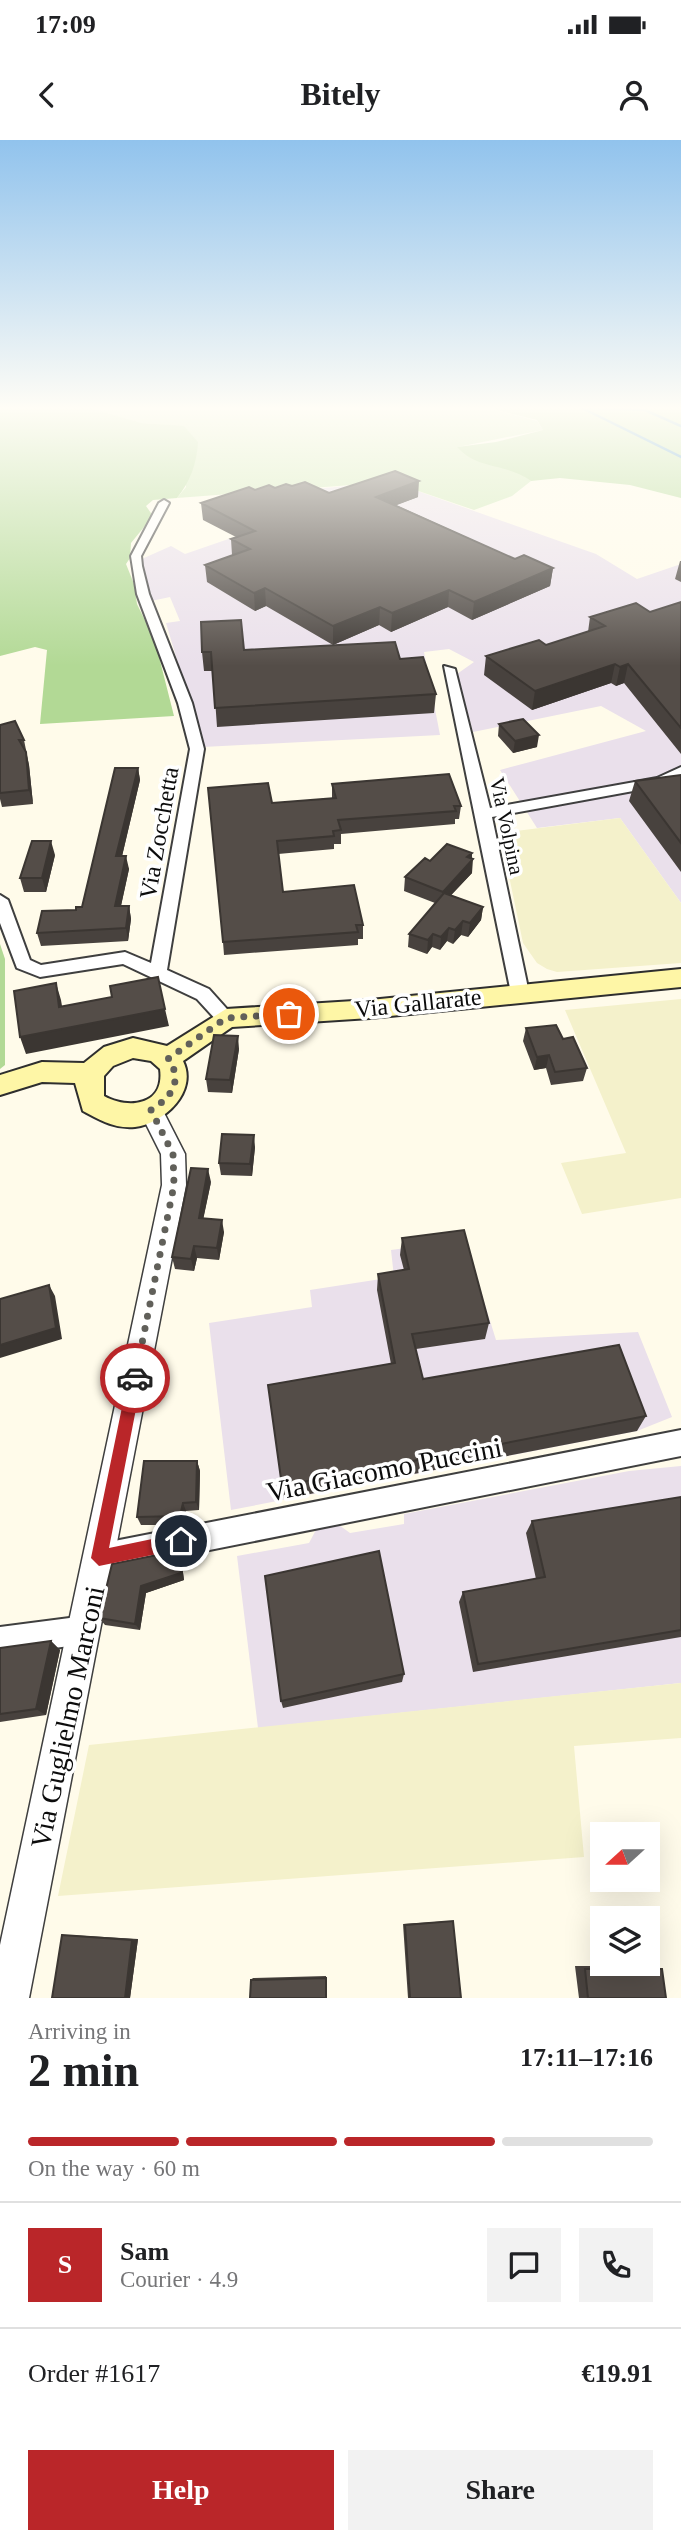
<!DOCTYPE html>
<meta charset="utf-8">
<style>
body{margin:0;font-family:"Times New Roman",serif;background:#f2f2f2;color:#202124;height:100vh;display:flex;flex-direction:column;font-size:26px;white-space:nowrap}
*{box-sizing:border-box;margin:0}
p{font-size:23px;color:#757577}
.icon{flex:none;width:38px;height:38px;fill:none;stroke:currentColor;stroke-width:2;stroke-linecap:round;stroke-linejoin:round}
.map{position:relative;height:1858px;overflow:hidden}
.panel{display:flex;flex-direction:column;background:#fff;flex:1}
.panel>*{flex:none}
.needle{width:46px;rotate:249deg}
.tools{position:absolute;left:590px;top:1682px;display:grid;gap:14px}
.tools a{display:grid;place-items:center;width:70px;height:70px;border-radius:0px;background:#fff;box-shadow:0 7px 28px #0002;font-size:35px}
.pin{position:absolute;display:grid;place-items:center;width:60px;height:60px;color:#fff;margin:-30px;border:4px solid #fff;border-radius:50%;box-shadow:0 2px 7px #0007}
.courier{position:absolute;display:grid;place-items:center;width:70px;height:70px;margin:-35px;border:5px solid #ba2629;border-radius:50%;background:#fff;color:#222;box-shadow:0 2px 9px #0007}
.overview em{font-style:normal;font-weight:700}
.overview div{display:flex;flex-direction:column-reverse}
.overview{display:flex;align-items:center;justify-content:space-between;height:119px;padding:0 28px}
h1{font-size:46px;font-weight:700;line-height:52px}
.bar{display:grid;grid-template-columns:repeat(4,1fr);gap:10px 7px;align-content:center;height:84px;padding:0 28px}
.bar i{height:9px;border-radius:5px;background:#e0e0e0}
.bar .current{background:#ba2629}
.bar p{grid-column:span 4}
.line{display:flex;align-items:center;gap:18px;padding:0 28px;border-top:2px solid #e0e0e0}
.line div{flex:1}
.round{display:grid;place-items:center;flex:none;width:74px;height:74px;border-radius:0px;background:#f2f2f2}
.action{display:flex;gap:14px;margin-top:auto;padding:14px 28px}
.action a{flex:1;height:80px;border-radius:0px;background:#ba2629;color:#fff;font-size:28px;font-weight:700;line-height:80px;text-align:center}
.action a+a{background:#f2f2f2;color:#202124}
.status{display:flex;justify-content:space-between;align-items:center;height:49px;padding:0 35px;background:#fff;direction:ltr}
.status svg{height:19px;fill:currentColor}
header{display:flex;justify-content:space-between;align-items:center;height:91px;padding:0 28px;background:#fff;font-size:32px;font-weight:700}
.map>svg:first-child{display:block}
.industrial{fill:#eae0eb}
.farmland{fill:#f4f1cb}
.green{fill:#cee8b5}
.forest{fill:#b2d995}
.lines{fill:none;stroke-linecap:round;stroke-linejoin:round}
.stream{stroke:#388dcc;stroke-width:2.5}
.minor-casing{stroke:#3f3f3f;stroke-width:4}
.tertiary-casing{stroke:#3f3f3f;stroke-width:3}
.secondary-casing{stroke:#2e2e2e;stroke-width:4}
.minor{fill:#fff;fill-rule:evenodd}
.tertiary{fill:#fff;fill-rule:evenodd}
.secondary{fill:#fef6a6;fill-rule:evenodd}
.wall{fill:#48423e}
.shaded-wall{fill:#3b3632}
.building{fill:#544d48;stroke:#3b3632;stroke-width:2}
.route{fill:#ba2629}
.done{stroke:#61605a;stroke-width:7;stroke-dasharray:0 12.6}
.labels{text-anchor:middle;stroke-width:7;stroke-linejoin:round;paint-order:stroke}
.far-street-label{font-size:21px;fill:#0c0c0c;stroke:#fff}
.street-label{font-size:24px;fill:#0c0c0c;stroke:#fff}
.near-street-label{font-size:28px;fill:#0c0c0c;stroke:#fff}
</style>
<div class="status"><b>17:09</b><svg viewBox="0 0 49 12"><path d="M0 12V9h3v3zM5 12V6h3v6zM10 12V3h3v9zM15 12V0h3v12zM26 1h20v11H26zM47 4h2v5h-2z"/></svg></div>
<header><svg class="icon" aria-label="back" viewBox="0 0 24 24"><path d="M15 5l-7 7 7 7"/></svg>Bitely<svg class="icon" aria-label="person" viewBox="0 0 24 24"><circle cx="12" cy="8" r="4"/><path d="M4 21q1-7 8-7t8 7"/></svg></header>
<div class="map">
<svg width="681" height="1858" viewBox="0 0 681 1858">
<rect width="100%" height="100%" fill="#fffbea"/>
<path class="industrial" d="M392,342L596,414L637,439L681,424V763L620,678L537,688L500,630L646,591L601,566L473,592L457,534L474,522L449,509L424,512L440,595L203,607L166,483L180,481L170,457L151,461L139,425L144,418L171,406L185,414L260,388L269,353Z
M465,1100L496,1200L638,1192L672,1277L637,1291L231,1370L209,1183L312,1167L310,1150L394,1137L391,1110Z
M681,1326V1543L258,1588L237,1416L309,1403L317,1388L339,1385L350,1393L404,1384V1374L629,1331Z"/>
<path class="farmland" d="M620,678L681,763V823L557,832L547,829L537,823L523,803L500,693Z
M681,859V1058L582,1074L561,1023L626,1013L565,870Z
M681,1543V1598L574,1606L584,1717L58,1756L89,1605Z"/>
<path class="green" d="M102,266H480L537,281L543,290L458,307L516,330L531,341L512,356L474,370L392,342L177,358L186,347L184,287L142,283L91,269Z"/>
<path class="forest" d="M0,266H102L93,269L142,283L184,286L198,302C197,323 190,342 177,358L153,360L146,366L153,376L131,403L130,418L126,424L134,444L137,464L155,501L174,576L40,584L47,510L35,507L0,516Z
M480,266H681V358L630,345L560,338L531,341C505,322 479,331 457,307L496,302L543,290L537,280Z
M0,804L5,819V925L0,929Z"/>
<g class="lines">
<path class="stream" d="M578,266L681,317
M589,268L645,270L681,286"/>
<defs>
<path id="minor" d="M164,360L169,363L141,416L142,426L149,454L192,563L204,609L167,830L209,849L235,878L226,885L219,883L197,859L123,824L40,837L17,828L0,783V755L8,760L30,820L41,825L125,812L151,823L190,609L178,563L137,454L131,416L159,363Z
M444,526L455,529L490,668L657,638L681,627V637L666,645L492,677L529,853L520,859L511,853Z
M681,1290V1316L99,1432L89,1428L85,1418L89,1408L99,1404Z
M85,1476L95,1480L99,1490L95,1500L85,1504L0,1515V1487Z"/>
<path id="tertiary" d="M151,961L159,963L185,1014L186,1045L29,1858H0V1805L162,1045L161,1014L139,970L143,963Z"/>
<path id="secondary" d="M681,829V847L370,878L232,887L183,921C198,951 165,983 135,987C115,989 100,980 83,971L75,943L42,942L0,955V935L42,922L84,923L104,907L133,898L167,906L226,869L370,860ZM133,918L151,921L160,929C165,965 129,970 104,956V936L113,926Z"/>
</defs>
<use href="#minor" class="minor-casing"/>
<use href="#tertiary" class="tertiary-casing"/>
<use href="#secondary" class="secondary-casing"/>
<use href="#minor" class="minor"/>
<use href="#tertiary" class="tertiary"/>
<use href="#secondary" class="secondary"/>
</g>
<path class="wall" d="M275,348L329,353L418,357L396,365L515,419L553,428L550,446L472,480L448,467L391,492L379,485L333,505L266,466L255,471L207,442L205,425L232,415L231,399L236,397L203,380L201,363L255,350Z
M680,421H681V442L675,439Z
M681,462V614L624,543L616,546L611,543L532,570L484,535L486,516L546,505L588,492L590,477L650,472Z
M244,510L400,519L436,554L434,573L217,587L213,531H204L202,512Z
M499,584L537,607L513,613L498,596Z
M0,585L24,600L29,625L33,664L2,667L0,659Z
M138,628L140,640L122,716L129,729L121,766H129L131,779L128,801L41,806L37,793L82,767Z
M681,635V732L629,661L635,641Z
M332,644L461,666L459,679H455V684L341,694V704H334V709L278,714L283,752L363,785V799H358V805L224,815L223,802L272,663L332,658Z
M472,713V733L451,755L483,767L481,780L468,797L461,795L453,804L447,801L440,810L432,807L427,814L408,807L409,794L435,763L404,751L405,737L430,721Z
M55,715L46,752H24L20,738Z
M526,888L563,899L587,928L583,941L551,945L546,928L534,930L523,901Z
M239,909L232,953L208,952L206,939Z
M255,1007L252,1036L221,1035L219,1023Z
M211,1042L203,1079L224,1092L219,1120L197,1118L194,1131L175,1129L172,1117Z
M402,1098L489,1183L485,1199L416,1209L423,1239L646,1276L637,1291L284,1359L268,1245L391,1224L377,1150L378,1134L404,1130L400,1115Z
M197,1321L200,1331L199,1370L186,1371L184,1385H141L137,1377Z
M681,1357V1497L473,1532L459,1462L463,1452L536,1439L526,1393L532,1381Z
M177,1411L181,1418L184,1440L146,1453L140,1490L105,1485L99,1478Z
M51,1501L60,1510L46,1575L0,1582V1508Z
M404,1534L402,1542L283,1568L281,1561Z
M450,1781H453L461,1858H408L403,1784Z
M62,1795H70L138,1799L130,1858H52Z
M575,1826H649L662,1829L666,1858H579Z
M326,1836L327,1858L251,1840L253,1838Z"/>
<path class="shaded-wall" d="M419,341L418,357L376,373V357Z
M553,428L550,446L472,480L474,462Z
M265,448L266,466L255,471L254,453Z
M449,450L448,467L391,492L392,473Z
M380,467L379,485L333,505V486Z
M615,524L611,543L532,570L535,551Z
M628,524L624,543L616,546L620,527Z
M539,595L537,607L513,613L515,601Z
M26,612L29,625L33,664L29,650Z
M138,628L140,640L119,729L116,716Z
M51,701L55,715L46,752L42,738Z
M472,713L471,722L473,719L472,733L441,766L443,752L467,717Z
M126,716L129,729L118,779L115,766Z
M129,766L131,779L128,801L126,788Z
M483,767L481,780L468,797L470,783Z
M463,781L461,795L453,804L455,790Z
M449,788L447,801L440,810L441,797Z
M433,794L432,807L427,814L428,800Z
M56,843L61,860L65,884L59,867Z
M165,869L169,886L26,914L20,897Z
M238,896L239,909L232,953L230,940Z
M549,915L546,928L534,930L537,917Z
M254,995L255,1007L252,1036L250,1024Z
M208,1029L211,1042L201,1090L199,1078Z
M222,1080L224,1092L219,1120L217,1108Z
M194,1106L197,1118L194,1131L191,1119Z
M49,1145L55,1156L62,1199L0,1218V1205Z
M197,1321L200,1331L199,1370L196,1362Z
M183,1363L186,1371L184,1385L180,1376Z
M177,1411L181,1418L184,1440L146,1453L140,1490L135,1484L141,1446Z
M51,1501L60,1510L46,1575L36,1569Z
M138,1799L130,1858H125L132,1800Z"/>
<path class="building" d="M395,331L419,341L376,357L515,419L524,415L553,428L474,462L449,450L392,473L380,467L333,486L265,448L254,453L205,425L250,409L231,399L255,391L201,363L249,347L255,350L269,345L275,348L286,344L292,346L305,342L329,353Z
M681,462V588L628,524L620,527L615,524L535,551L486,516L539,500L546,505L605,486L590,477L636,463L650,472Z
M241,480L244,510L395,502L400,519L423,517L436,554L215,568L211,512H202L201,482Z
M523,579L539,595L515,601L499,584Z
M15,581L24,600H19L26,612L29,650L0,653V585Z
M115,628H138L116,716H126L115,766H129L126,788L37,793L42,771L76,770V767H82Z
M449,634L461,666H454L456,671L338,680L341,690L333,691L334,696L277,701L283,752L354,745L363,785H356L358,792L223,802L208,648L268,643L272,663L336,658L332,644Z
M681,635V703L635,641Z
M32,701H51L42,738H20Z
M447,704L472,713L467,717L473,719L443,752L405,737L425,718L430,721Z
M444,753L483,767L470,783L463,781L455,790L449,788L441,797L433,794L428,800L409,794Z
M158,837L165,869L20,897L14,851L56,843L59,867L112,857L110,846Z
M556,885L563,899L573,897L587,928L555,932L549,915L537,917L526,888Z
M214,895L238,896L230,940L206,939Z
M222,994L254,995L250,1024L219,1023Z
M191,1028L208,1029L199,1078L222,1080L217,1108L194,1106L191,1119L172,1117Z
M464,1090L489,1183L412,1194L423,1239L619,1205L646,1276L282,1346L268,1245L395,1223L378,1134L409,1129L402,1098Z
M49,1145L56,1188L0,1205V1159Z
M144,1321H197L196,1362L183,1363L180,1376L137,1377Z
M681,1357V1490L478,1524L463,1452L545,1437L532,1381Z
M177,1411L181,1433L141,1446L135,1484L99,1478L112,1424Z
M379,1411L404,1534L281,1561L265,1436Z
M51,1501L36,1569L0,1574V1508Z
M453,1781L461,1858H410L405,1785Z
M62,1795L132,1800L125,1858H52Z
M585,1829H662L666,1858H588Z
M326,1838V1858H250L251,1840Z"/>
<linearGradient id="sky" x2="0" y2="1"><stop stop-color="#91c3ed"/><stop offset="0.51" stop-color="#fffdf6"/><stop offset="1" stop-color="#fffdf6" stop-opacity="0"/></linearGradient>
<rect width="681" height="526" fill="url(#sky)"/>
<path class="route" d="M135,1231L142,1238L109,1408L181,1393L189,1401L181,1409L99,1426L91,1418L128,1238Z"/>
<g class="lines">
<path class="done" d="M135,1238L174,1045L173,1014L151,970C171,958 184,940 168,919L226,878L289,874"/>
</g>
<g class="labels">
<g class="far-street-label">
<text transform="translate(507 686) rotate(78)" y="7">Via Volpina</text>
</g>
<g class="street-label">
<text transform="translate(159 693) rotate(-80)" y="8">Via Zocchetta</text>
<text transform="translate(418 863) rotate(-6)" y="8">Via Gallarate</text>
</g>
<g class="near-street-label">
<text transform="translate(384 1329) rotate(-11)" y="10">Via Giacomo Puccini</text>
<text transform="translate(67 1577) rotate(-78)" y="10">Via Guglielmo Marconi</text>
</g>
</g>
</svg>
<div class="tools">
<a><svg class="needle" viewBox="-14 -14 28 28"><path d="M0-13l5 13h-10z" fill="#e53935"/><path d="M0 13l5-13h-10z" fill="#757577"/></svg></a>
<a><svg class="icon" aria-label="layers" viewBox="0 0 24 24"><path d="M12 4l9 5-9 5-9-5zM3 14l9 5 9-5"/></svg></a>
</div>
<div class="pin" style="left:289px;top:874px;background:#ea580c"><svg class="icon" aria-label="bag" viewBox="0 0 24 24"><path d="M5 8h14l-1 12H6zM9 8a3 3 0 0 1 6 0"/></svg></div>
<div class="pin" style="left:181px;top:1401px;background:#1f2937"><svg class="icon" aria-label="home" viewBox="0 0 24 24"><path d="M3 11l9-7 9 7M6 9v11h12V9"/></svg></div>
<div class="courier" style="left:135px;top:1238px"><svg class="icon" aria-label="car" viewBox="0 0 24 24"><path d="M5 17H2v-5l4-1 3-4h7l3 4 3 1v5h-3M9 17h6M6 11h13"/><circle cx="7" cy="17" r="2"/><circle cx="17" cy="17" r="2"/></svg></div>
</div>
<section class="panel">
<div class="overview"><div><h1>2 min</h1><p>Arriving in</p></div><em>17:11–17:16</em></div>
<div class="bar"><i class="current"></i><i class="current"></i><i class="current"></i><i></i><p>On the way · 60 m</p></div>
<div class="line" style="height:126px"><b class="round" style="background:#ba2629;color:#fff">S</b><div><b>Sam</b><p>Courier · 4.9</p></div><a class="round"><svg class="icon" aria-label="chat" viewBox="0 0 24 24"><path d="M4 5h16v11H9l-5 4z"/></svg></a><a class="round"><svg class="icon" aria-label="phone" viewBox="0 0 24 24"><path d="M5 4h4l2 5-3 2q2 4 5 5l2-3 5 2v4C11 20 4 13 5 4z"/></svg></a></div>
<div class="line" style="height:91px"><div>Order #1617</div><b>€19.91</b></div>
<div class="action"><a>Help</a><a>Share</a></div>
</section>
